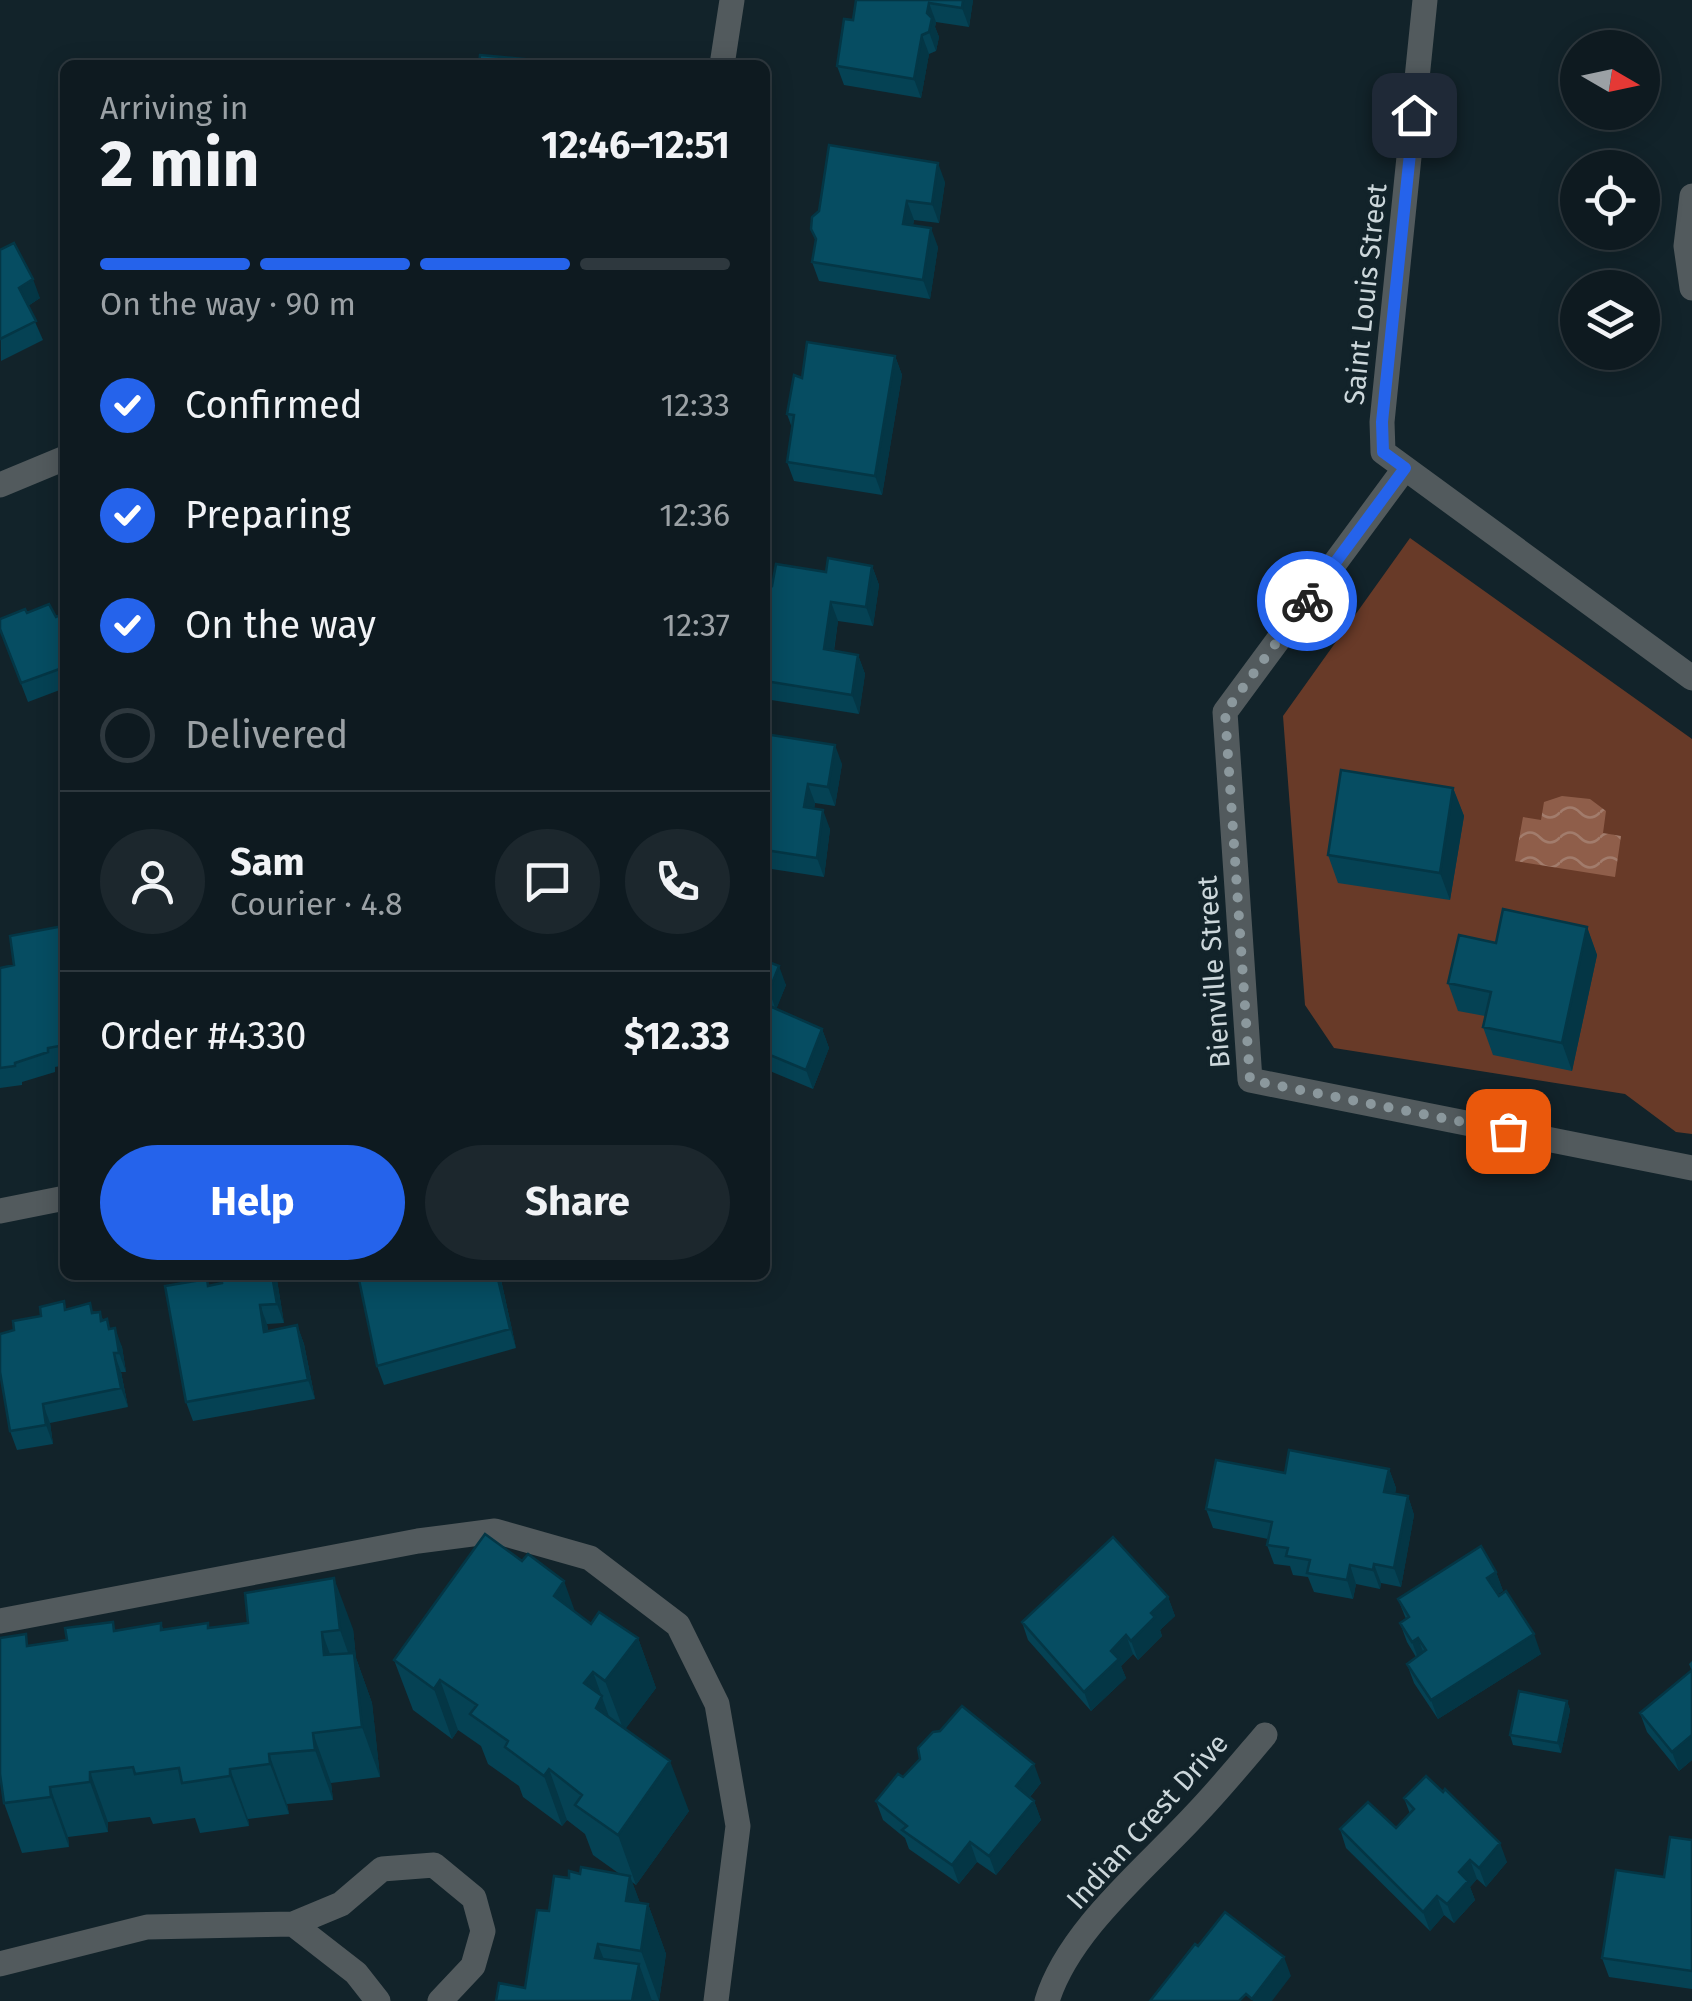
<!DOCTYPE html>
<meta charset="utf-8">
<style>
body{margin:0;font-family:"Fira Sans",sans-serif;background:#1c272d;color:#f1f3f6;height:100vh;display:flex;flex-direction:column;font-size:38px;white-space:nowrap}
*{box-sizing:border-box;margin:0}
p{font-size:32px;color:#9ba1a5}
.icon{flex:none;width:55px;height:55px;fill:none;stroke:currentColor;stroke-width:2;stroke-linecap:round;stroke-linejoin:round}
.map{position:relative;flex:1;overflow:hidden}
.drawer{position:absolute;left:60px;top:60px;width:710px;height:1220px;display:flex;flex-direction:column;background:#0e1a20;border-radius:15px;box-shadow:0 5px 25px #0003,0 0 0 2px #2e383e}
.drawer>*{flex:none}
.needle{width:65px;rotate:99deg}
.buttons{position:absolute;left:1560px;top:30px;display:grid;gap:20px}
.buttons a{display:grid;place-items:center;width:100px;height:100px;border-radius:50%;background:#0e1a20;box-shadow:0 5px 25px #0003,0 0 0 2px #2e383e;font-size:50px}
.pin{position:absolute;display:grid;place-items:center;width:85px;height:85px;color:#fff;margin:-42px;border-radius:20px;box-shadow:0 5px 15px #0006}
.courier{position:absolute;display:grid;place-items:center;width:100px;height:100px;margin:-50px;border:8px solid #2563eb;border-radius:50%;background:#fff;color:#222;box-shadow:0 2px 12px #0007}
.headline em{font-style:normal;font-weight:700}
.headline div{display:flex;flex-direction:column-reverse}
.headline{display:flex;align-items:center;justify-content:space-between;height:170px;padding:0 40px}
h1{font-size:65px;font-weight:700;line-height:75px}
.bar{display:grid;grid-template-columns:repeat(4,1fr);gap:15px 10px;align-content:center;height:120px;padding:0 40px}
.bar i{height:12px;border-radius:8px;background:#2e383e}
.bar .active{background:#2563eb}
.bar p{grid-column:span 4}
.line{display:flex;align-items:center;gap:25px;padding:0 40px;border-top:2px solid #2e383e}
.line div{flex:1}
.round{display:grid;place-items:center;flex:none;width:105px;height:105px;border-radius:52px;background:#1c272d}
ol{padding:0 40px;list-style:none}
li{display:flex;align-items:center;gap:30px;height:110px}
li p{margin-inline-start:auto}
li .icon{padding:10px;border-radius:50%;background:#2563eb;color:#fff;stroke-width:4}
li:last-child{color:#9ba1a5}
li i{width:55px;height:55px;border:5px solid #2e383e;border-radius:50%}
.primary-button{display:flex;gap:20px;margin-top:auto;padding:20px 40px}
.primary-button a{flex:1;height:115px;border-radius:60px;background:#2563eb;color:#fff;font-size:40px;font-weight:700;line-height:115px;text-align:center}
.primary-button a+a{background:#1c272d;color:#f1f3f6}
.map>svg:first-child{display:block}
.green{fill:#683a28}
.water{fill:url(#water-waves)}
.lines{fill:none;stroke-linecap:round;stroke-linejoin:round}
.minor{stroke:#525a5d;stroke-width:25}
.wall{fill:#054254}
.shaded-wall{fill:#043645}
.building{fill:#064d62;stroke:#043645;stroke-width:2.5}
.done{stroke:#8b989d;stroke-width:10;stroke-dasharray:0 18}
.route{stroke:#2563eb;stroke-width:12}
.labels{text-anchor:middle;stroke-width:8;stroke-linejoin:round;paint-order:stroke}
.street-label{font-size:28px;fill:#ccd7db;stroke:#12232a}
</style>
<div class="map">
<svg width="1692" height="2001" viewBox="0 0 1692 2001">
<defs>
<pattern id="water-waves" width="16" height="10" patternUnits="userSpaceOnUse" patternTransform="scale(2.5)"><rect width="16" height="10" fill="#8f5e4a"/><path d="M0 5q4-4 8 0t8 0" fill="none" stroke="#a27c6c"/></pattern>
</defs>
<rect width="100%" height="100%" fill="#12232a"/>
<path class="green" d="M1410,538L1692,739V1134L1676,1132L1625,1094L1334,1048L1305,1005L1283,716Z"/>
<path class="water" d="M1562,796L1590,799L1606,811L1603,833L1621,836L1615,877L1515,861L1523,817L1541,820L1544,802Z"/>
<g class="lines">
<path class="minor" d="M1425,0L1382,422L1383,452L1692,678
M722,65L732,0
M1692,196L1686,246L1692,288
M1405,468L1225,712L1250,1080L1692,1168
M0,485L65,458
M0,1211L65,1198
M0,1621L418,1541L495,1531L590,1558L678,1625L717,1704L738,1826L716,2001
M293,1924L356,1973L378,2001
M0,1964L147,1927L293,1924L341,1904L382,1869L434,1865L474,1898L483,1931L473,1966L440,2001
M1047,2001C1068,1931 1146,1868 1194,1816C1219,1790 1242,1762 1265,1735"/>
</g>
<path class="wall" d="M856,0H973L969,27L936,22L935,27L939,37L936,51L929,54L921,98L844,85L837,66L853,20Z
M945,182L939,223L914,220L913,225L938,247L930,299L819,281L812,262L816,242L811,229Z
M0,250L40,298L28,306L43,340L1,361Z
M895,356L902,375L882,495L794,481L787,462L792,428L787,414L802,378Z
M872,566L879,585L873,626L838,621L834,651L858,655L865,674L859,714L765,699V584L772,586L826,572Z
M27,613L56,617L65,613V688L28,702L0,629Z
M765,734L842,764L835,806L815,803L814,809L830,829L824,877L765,868Z
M1453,788L1464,816L1450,900L1338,883L1328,855Z
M63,926L65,933V1065L55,1067V1072L22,1082V1085L0,1088V968L14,965Z
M1587,927L1597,955L1572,1071L1493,1055L1483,1027L1485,1016L1458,1011L1448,983L1496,943Z
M765,957L768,958L786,985L776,1009L822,1029L829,1048L813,1089L765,1069Z
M358,1275H500L516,1348L384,1385L377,1366Z
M207,1279L209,1286L277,1280L284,1323L267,1324L268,1331L297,1325L304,1344L315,1399L193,1421L186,1402Z
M67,1309L100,1312L103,1320L111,1329L122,1347L126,1372H121L128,1407L50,1423L53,1444L17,1450L10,1431Z
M1389,1469L1396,1488L1395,1494L1408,1496L1414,1515L1401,1587L1381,1583L1380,1589L1356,1584L1353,1599L1314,1592L1308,1577L1293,1575L1290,1566L1274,1564L1267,1545L1268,1539L1213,1528L1206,1509L1285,1473Z
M1496,1572L1503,1591L1498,1594L1541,1654L1438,1719L1414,1683L1407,1664L1416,1657L1407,1642L1400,1623L1406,1619L1398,1599Z
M1168,1597L1175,1616L1160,1630L1162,1636L1138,1660L1133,1654L1121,1666L1126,1678L1091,1711L1028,1640L1022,1622Z
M575,1612L591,1624L638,1638L656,1688L625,1729L689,1811L636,1885L632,1882L640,1903L648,1904L666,1954L659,2001L525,1988L549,1911L569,1878L580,1874L621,1875L593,1855L585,1834L567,1820L562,1826L523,1797L519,1786L488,1764L481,1746L458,1730L452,1739L413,1710L394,1660Z
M161,1623L163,1629H353L356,1658L372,1703L380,1777L331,1783L333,1800L287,1804L289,1814L248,1819L249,1826L200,1833L195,1818L153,1824L150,1817L108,1822V1832L68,1837L69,1847L22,1853L4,1803L30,1646Z
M1692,1661V1760L1679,1771L1647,1732L1640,1713L1692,1671L1689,1664Z
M1567,1701L1570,1710L1561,1753L1513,1745L1510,1735Z
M903,1777L1041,1783L1030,1797L1034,1801L1041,1820L996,1875L977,1862L959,1884L909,1849L905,1838L883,1820L876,1801Z
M1404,1798L1507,1862L1486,1887L1477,1879L1470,1887L1475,1900L1454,1923L1444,1915L1430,1931L1346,1848L1340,1829L1396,1828L1410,1814Z
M1692,1840V1989L1609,1977L1602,1958Z"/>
<path class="shaded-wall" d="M963,0H973L969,27L962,8Z
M929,3L936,22L935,27L939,37L936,51L929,32L927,13Z
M922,35L929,54L921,98L914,79Z
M938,163L945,182L939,223L932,204Z
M907,201L914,220L910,243L903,224Z
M931,228L938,247L930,299L923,280Z
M33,279L40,298L26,307L19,288Z
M895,356L902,375L882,495L875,476Z
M872,566L879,585L873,626L866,607Z
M831,602L838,621L831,668L824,649Z
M858,655L865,674L859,714L852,695Z
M835,745L842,764L835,806L828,787Z
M808,784L815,803L811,826L804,807Z
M1453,788L1464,816L1450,900L1440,873Z
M823,810L830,829L824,877L817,858Z
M1587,927L1597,955L1572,1071L1562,1043Z
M768,958L775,976L779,966L786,985L776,1010L769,991L766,961Z
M822,1029L829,1048L813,1089L806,1070Z
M272,1275H275L277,1280L284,1323L277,1304Z
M497,1275H500L516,1348L510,1329Z
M260,1305L267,1324L271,1351L264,1332Z
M297,1325L304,1344L315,1399L308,1380Z
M115,1328L122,1347L126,1372L119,1353Z
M114,1353L121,1372L128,1407L121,1388Z
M43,1404L50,1423L53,1444L46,1425Z
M1389,1469L1396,1488L1391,1511L1384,1492Z
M1408,1496L1414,1515L1401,1587L1394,1568Z
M1374,1564L1381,1583L1380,1589L1373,1570Z
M1350,1565L1356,1584L1353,1599L1347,1580Z
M1496,1572L1503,1591L1494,1597L1487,1578Z
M334,1578L353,1629L356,1658L372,1703L380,1777L362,1727L356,1675L340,1630Z
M564,1581L582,1631L554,1596Z
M1168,1597L1175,1616L1160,1630L1162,1636L1138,1660L1131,1641L1151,1613Z
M322,1632L340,1682L324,1655Z
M1534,1634L1541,1654L1438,1719L1431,1700Z
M1126,1635L1133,1654L1121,1666L1126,1678L1091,1711L1084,1692L1111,1651Z
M638,1638L656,1688L624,1731L605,1681Z
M1418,1638L1425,1657L1419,1661L1412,1642Z
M593,1672L611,1722L614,1758L584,1683Z
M440,1680L458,1730L452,1739L434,1689Z
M1567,1701L1570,1710L1561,1753L1558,1743Z
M313,1733L331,1783L333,1800L315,1750Z
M1692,1735V1760L1679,1771L1672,1752Z
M269,1754L287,1804L289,1814L270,1764Z
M670,1761L689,1811L636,1885L618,1835Z
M1034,1764L1041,1783L1023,1805L1016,1786Z
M230,1769L248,1819L249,1826L230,1776Z
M549,1769L567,1820L562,1826L544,1776Z
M90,1772L108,1822V1832L90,1782Z
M50,1787L68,1837L69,1847L51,1797Z
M1034,1801L1041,1820L996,1875L989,1856Z
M970,1842L977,1862L959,1884L952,1865Z
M1500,1843L1507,1862L1486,1887L1479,1868Z
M1470,1860L1477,1879L1470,1887L1475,1900L1454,1923L1447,1904L1459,1872Z
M630,1876L646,1919L648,1904L666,1954L659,2001L641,1951L626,1901Z
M1437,1896L1444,1915L1430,1931L1423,1912Z
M598,1944L617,1994L595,1958Z
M1284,1957L1291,1976L1272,2001H1253L1252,1999Z
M639,1964L652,2001H632Z"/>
<path class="building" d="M856,0H963L962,8L929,3L927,13L932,18L929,32L922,35L914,79L837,66L844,19L853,20Z
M480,55L536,60L535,65H479Z
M829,145L938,163L932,204L907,201L903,224L931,228L923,280L812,262L816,239L811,229L812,217L819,211Z
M14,243L33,279L19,288L36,321L0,339V250Z
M807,342L895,356L875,476L787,462L794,415L787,414L794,375L802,378Z
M828,558L872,566L866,607L831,602L824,649L858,655L852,695L765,681V584L772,586L776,564L826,572Z
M49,604L56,617L65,613V667L21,683L0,629V619L25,609L27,613Z
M765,734L835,745L828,787L808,784L804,807L823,810L817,858L765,850Z
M1341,770L1453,788L1440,873L1328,855Z
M1503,909L1587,927L1562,1043L1483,1027L1491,992L1448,983L1459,935L1496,943Z
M63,926L65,937V1045L48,1048V1052L15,1063V1066L0,1068V968L14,965L10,936Z
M765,957L768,958L766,961L779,966L769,991L765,990Z
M765,1004L822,1029L806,1070L765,1053Z
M221,1275H272L277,1304L260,1305L264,1332L297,1325L308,1380L186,1402L165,1286L207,1279L208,1286L222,1283Z
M358,1275H497L510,1329L377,1366Z
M64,1301L65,1310L90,1303L92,1313L100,1312L101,1321L107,1319L109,1329L115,1328L119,1353H114L121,1388L43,1404L46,1425L10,1431L0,1372V1334L14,1330L13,1321L41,1316L40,1307Z
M1289,1450L1389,1469L1384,1492L1408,1496L1394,1568L1374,1564L1373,1570L1350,1565L1347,1580L1307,1573L1310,1560L1286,1556L1288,1548L1267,1545L1272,1522L1206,1509L1216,1460L1285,1473Z
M485,1534L522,1561L528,1554L564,1581L554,1596L591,1624L599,1612L638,1638L605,1681L593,1672L584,1683L602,1696L596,1708L670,1761L618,1835L575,1805L582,1795L549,1769L544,1776L505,1747L508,1741L470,1714L477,1705L440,1680L434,1689L394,1660Z
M1113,1537L1168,1597L1151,1613L1155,1617L1131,1641L1126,1635L1111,1651L1119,1659L1084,1692L1022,1622Z
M1481,1546L1496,1572L1487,1578L1499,1596L1506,1591L1534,1634L1431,1700L1407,1664L1426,1650L1418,1638L1412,1642L1400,1623L1409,1617L1398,1599Z
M334,1578L340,1630L322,1632L324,1655L354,1653L362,1727L313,1733L315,1750L269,1754L270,1764L230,1769V1776L182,1783L179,1768L135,1774L133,1767L90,1772V1782L50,1787L51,1797L4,1803L0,1774V1638L26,1634L27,1646L67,1640L65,1628L113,1622L114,1631L161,1623V1630L208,1623V1628L248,1623L245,1593Z
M1692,1670V1735L1672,1752L1640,1713Z
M1519,1691L1567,1701L1558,1743L1510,1735Z
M962,1706L1034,1764L1016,1786L1034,1801L989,1856L970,1842L952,1865L902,1830L907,1826L876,1801L898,1774L903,1777L920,1759L918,1748L933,1732L940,1731Z
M1426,1776L1443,1792L1445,1789L1500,1843L1479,1868L1470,1860L1459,1872L1468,1881L1447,1904L1437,1896L1423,1912L1340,1829L1368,1802L1396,1828L1414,1809L1404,1798Z
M1670,1837L1692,1840V1971L1602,1958L1616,1870L1664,1877Z
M581,1867L630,1876L626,1901L648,1904L641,1951L598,1944L595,1958L639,1964L632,2001H496L499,1983L525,1988L537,1910L549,1911L554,1876L569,1878V1871L580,1874Z
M1225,1912L1284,1957L1252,1999L1246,1994L1239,2001H1150L1195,1944L1198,1946Z"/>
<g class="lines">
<path class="done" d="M1307,601L1225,712L1250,1080L1508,1131"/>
<path class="route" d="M1307,601L1405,468L1383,452L1382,422L1414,115"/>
</g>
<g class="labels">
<g class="street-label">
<text transform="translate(1365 294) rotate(-84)" y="10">Saint Louis Street</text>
<text transform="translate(1213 972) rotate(-94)" y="10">Bienville Street</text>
<text transform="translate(1147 1821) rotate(-48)" y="10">Indian Crest Drive</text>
</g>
</g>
</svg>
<div class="buttons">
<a><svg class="needle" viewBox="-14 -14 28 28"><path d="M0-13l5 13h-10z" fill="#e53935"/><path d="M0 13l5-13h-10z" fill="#9ba1a5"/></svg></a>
<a><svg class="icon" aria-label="locate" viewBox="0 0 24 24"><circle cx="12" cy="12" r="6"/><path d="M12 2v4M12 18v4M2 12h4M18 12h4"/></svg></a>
<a><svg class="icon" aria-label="layers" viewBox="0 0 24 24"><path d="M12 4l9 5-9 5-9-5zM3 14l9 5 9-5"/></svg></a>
</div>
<div class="pin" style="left:1508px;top:1131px;background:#ea580c"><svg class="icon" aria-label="bag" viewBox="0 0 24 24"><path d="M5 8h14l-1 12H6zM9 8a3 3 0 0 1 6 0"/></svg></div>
<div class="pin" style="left:1414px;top:115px;background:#1f2937"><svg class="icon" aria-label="home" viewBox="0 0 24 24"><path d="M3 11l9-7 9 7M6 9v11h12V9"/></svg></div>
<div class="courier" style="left:1307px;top:601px"><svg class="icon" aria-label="bike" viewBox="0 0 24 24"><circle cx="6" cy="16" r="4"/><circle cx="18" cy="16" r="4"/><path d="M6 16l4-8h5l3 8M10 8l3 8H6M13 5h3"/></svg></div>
<section class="drawer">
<div class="headline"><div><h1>2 min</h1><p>Arriving in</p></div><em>12:46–12:51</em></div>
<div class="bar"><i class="active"></i><i class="active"></i><i class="active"></i><i></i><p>On the way · 90 m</p></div>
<ol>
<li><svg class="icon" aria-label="check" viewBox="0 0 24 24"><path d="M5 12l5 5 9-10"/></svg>Confirmed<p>12:33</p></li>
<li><svg class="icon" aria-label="check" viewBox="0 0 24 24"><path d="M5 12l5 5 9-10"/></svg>Preparing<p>12:36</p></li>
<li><svg class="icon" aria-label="check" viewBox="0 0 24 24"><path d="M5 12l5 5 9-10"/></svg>On the way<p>12:37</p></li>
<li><i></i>Delivered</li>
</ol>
<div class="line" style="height:180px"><a class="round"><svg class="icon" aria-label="person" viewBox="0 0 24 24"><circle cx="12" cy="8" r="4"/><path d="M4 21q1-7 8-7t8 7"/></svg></a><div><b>Sam</b><p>Courier · 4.8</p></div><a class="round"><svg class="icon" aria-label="chat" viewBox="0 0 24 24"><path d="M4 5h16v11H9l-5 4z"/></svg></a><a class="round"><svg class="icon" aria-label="phone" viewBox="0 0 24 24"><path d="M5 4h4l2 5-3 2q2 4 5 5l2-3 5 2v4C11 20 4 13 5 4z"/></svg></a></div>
<div class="line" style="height:130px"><div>Order #4330</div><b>$12.33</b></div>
<div class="primary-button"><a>Help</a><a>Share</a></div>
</section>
</div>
